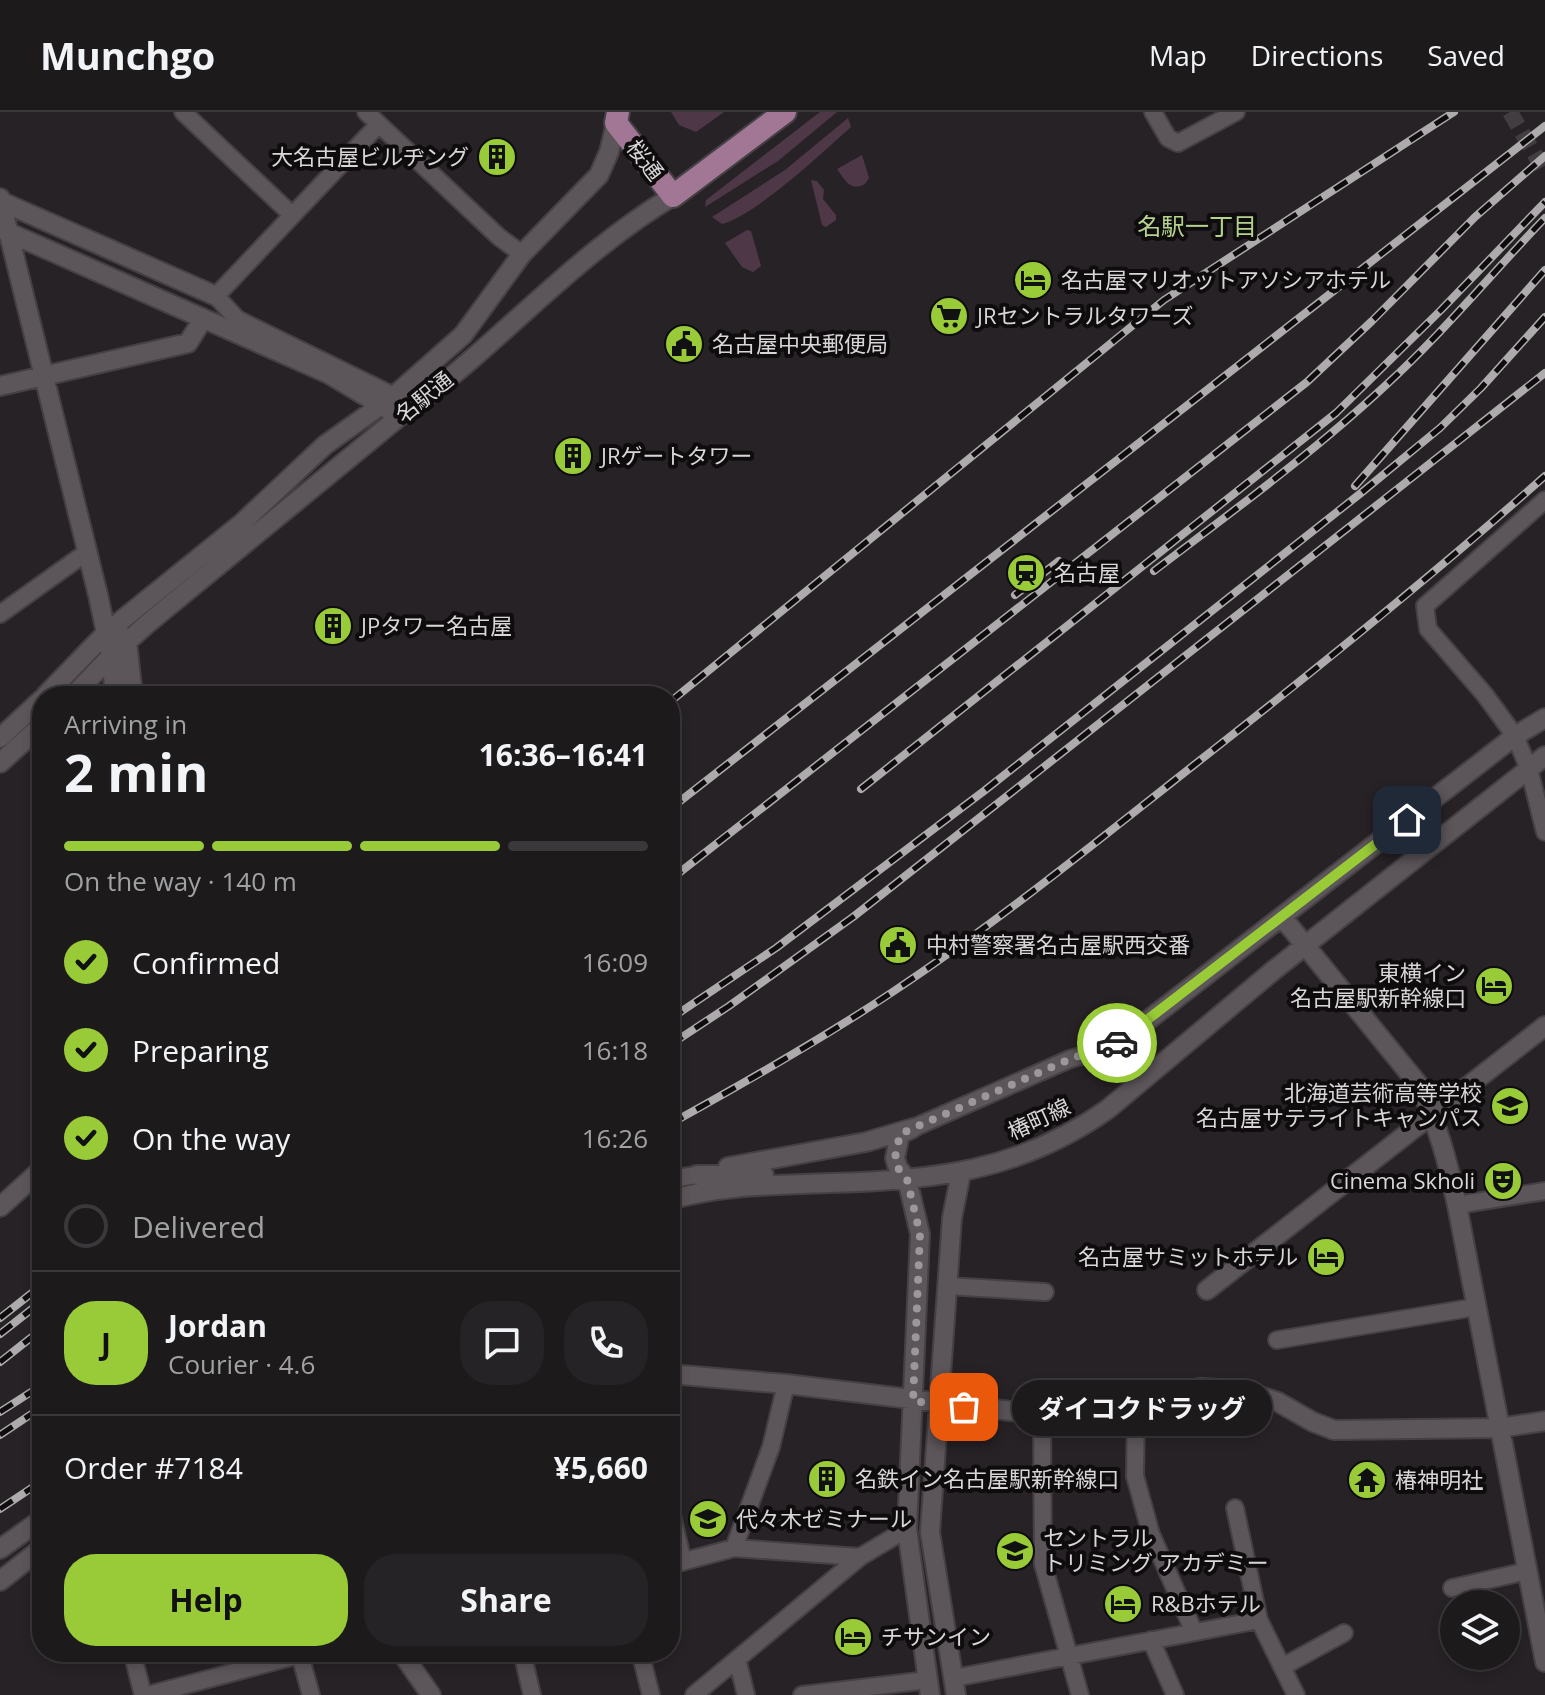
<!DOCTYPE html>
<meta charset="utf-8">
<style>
body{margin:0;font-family:"Open Sans","Noto Sans JP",sans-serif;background:#252325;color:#f1f3f6;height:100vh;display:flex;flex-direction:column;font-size:30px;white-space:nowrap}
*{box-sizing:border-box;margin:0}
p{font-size:26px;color:#a0a1a3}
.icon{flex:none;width:44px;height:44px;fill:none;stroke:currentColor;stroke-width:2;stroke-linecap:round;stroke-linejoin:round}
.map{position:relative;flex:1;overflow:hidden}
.drawer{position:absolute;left:32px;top:574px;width:648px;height:976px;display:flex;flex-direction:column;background:#1d1a1c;border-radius:32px;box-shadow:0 4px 12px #0003,0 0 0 2px #3b383b}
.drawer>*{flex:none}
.tools{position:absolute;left:1440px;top:1478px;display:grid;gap:16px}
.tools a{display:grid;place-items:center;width:80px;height:80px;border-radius:50%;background:#1d1a1c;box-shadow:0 4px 12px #0003,0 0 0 2px #3b383b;font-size:40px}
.pin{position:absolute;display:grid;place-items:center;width:68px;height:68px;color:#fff;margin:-34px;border-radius:16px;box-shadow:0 4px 12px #0006}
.courier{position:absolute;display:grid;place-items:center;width:80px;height:80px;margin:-40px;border:6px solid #98cb37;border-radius:50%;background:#fff;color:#222;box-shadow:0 2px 10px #0007}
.bubble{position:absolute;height:56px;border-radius:28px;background:#1d1a1c;box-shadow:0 4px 12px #0003,0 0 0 2px #3b383b;font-size:26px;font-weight:700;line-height:56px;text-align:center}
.overview em{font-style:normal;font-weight:700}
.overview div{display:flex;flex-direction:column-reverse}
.overview{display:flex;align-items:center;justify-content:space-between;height:136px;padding:0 32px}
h1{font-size:52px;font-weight:700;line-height:60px}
.bar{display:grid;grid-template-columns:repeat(4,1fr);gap:12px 8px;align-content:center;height:96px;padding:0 32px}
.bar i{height:10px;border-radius:6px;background:#3b383b}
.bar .selected{background:#98cb37}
.bar p{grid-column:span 4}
.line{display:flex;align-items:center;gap:20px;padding:0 32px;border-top:2px solid #3b383b}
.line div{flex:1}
.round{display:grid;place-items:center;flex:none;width:84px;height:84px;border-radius:32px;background:#252325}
ol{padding:0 32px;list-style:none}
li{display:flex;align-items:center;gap:24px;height:88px}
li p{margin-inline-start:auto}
li .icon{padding:8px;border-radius:50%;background:#98cb37;color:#111;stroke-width:4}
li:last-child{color:#a0a1a3}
li i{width:44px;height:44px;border:4px solid #3b383b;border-radius:50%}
.button{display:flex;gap:16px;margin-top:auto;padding:16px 32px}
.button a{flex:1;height:92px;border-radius:32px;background:#98cb37;color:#111;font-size:32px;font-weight:700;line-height:92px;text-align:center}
.button a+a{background:#252325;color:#f1f3f6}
header{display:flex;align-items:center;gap:48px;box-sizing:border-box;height:112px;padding:0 40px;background:#1d1a1c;border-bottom:2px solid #3b383b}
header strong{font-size:38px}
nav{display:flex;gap:44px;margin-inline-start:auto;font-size:28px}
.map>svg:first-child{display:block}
.green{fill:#4e3848}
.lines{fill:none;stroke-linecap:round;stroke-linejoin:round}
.minor-tunnel{stroke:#423d41;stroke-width:16;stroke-dasharray:16 8;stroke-linecap:butt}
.minor-casing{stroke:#444043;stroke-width:20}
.tertiary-casing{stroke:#444043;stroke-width:22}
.primary-casing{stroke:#444043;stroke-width:26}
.minor{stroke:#5c555a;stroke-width:16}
.tertiary{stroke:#5c555a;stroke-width:18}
.primary{stroke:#a17795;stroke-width:22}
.rail-casing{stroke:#aeabad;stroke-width:8}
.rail{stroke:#0f0c0e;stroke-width:5;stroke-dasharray:15;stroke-linecap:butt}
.done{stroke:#9b979a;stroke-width:8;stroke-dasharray:0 14.4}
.route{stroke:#98cb37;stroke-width:10}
.labels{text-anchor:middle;stroke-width:8;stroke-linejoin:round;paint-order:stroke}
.poi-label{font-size:22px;fill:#d9d6d8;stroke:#0f0c0e;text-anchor:start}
.street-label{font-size:22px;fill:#d9d6d8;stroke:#0f0c0e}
.neighbourhood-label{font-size:24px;fill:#b5d38c;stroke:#0f0c0e}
</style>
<header>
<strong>Munchgo</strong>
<nav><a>Map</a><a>Directions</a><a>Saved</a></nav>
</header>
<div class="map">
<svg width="1545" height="1583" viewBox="0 0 1545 1583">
<rect width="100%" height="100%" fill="#272226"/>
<path class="green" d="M671,0H724L696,20L679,13Z
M820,0H837L778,49L705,95L706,88Z
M848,6L851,15C824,39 755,104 722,112L712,105L785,58Z
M862,43L869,66L865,72C850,80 845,68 837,57Z
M811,68L817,69L824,78L823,87L836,103V108L826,115L822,113Z
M747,118L751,119L761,154L753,160L742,155L725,131Z"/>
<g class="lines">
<path class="minor-tunnel" d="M1510,0L1545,60"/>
<defs>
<path id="minor" d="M183,0L291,102
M366,0L499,125L522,142
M1153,0L1168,26L1178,31L1236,0
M379,12L216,184L237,207L394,284L429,283
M1545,388L1425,494L1428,517L1485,583L1515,624L1529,657L1545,720
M0,502L87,440
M913,1016L1070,947L1099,939L1125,926
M670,1067L697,1063
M1457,1093L1545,1079
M947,1174L1045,1180
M1277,1228L1476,1195
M1136,1296L1135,1364L1151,1422L1194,1520
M1042,1304L1043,1452L1080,1583
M670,1395L683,1450
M1235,1396L1259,1508L1296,1583
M734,1436L771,1335L786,1272
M670,1453L734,1436L860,1445
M1452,1476L1527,1459
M1151,1528L1175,1583
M132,1540L143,1583
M522,1540L532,1583
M640,1540L651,1583
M300,1543L311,1583
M737,1547L746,1583
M1282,1555L1344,1521
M954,1566L1259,1508
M148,1583L310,1540
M694,1583L860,1445L907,1417
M802,1583L928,1568"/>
<path id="tertiary" d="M0,86L98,483L111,544L115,584
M0,89L216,184
M3,118L329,262L389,298
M0,274L188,231L203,207
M123,524L127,530L133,584
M45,584L107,520L242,411L325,333L394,284L463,223L522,142L599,63L609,40L616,11
M73,584L111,544L147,512L399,305C495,237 571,145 673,84
M0,626L42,587
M0,651L42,613
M1282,805L1418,972C1438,1012 1448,1051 1457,1093L1545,1550
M1125,926L1515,624L1545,606
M913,1016L900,1022L895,1046L898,1056L907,1067L920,1122L907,1417L930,1583
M728,1055L866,1030L910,1017
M697,1063H764
M670,1088C721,1073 775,1073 828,1071C932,1069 1021,1059 1108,997L1274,858L1545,644
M0,1095L42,1057
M1207,1178L1545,914
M670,1262L786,1272L1094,1309L1117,1305L1166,1283L1200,1276L1241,1278L1278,1290L1313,1310L1334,1318L1500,1316L1545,1309
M0,1437L42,1407
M0,1469L42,1436
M401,1540L431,1583
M956,1583L930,1420L952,1106L961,1061"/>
<path id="primary" d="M618,0L616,11L673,84L785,0"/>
</defs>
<use href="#minor" class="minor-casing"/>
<use href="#tertiary" class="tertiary-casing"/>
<use href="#primary" class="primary-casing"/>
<use href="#minor" class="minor"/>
<use href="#tertiary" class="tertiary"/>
<use href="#primary" class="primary"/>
<defs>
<path id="rail" d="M1355,374L1545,158
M1154,459C1233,399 1314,340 1386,273C1443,221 1492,161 1545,106
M1015,483L1059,449
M670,590L1164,188L1454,0
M861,677L1336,301L1441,198L1545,90
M670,697L1545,14
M670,768L1307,270L1372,209L1475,105L1545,44
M670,907L776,836L984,679L1361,381L1440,316L1481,276L1545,205
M670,933L729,894L853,805L1545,261
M670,1012C746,970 822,927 894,879C998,810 1096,730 1194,653C1314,559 1431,465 1545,364
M0,1206L42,1173
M0,1222L42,1189
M0,1250L42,1217
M0,1300L42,1273
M0,1323L42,1295
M0,1397L42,1369"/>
</defs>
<use href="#rail" class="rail-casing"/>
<use href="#rail" class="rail"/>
</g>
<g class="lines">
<path class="done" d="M964,1295L913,1289L920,1122L907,1067L898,1056L895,1046L900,1022L1070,947L1117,931"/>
<path class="route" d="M1117,931L1407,708"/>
</g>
<defs>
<symbol id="building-disc" viewBox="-11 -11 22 22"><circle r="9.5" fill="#98cb37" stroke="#0f0c0e"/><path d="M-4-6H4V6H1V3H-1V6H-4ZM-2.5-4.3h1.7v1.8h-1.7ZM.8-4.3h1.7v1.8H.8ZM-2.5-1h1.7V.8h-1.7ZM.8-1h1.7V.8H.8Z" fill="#111"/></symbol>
<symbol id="hotel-disc" viewBox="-11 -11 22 22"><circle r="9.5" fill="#98cb37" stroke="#0f0c0e"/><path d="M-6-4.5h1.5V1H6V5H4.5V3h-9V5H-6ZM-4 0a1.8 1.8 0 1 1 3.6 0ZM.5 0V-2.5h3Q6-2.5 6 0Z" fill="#111"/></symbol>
<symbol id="supermarket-disc" viewBox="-11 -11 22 22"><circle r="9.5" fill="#98cb37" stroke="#0f0c0e"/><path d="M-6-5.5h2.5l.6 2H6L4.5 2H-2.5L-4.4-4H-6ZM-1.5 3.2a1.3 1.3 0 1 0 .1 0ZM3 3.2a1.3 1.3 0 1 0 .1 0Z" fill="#111"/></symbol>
<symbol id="civic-disc" viewBox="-11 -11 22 22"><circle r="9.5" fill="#98cb37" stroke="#0f0c0e"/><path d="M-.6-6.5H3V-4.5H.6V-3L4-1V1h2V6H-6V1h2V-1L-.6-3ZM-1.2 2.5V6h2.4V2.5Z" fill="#111"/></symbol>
<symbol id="station-disc" viewBox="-11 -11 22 22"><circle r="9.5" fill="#98cb37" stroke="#0f0c0e"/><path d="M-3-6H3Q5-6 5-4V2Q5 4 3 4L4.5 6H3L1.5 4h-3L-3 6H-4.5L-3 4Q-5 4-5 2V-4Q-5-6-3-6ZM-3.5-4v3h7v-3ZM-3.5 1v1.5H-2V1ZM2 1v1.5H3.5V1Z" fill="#111"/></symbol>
<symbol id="school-disc" viewBox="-11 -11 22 22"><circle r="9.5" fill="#98cb37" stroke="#0f0c0e"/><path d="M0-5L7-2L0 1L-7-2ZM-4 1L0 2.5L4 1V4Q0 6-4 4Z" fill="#111"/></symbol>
<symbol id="theatre-disc" viewBox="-11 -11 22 22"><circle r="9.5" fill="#98cb37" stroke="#0f0c0e"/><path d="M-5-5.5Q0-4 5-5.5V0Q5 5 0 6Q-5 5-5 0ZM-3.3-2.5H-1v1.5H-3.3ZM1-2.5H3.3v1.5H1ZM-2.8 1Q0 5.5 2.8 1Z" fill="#111"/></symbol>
<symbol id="temple-disc" viewBox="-11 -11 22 22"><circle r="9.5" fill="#98cb37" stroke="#0f0c0e"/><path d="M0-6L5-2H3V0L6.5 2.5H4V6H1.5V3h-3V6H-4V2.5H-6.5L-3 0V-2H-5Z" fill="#111"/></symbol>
<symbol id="university-disc" viewBox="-11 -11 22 22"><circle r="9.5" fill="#98cb37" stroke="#0f0c0e"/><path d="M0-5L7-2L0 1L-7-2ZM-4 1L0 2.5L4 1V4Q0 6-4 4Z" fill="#111"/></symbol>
</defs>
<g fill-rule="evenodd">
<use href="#building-disc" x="475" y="23" width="44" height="44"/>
<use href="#hotel-disc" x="1011" y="146" width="44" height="44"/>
<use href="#supermarket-disc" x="927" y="182" width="44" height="44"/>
<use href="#civic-disc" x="662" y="210" width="44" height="44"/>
<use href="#building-disc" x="551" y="322" width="44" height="44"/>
<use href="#station-disc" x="1004" y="439" width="44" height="44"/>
<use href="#building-disc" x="311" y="492" width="44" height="44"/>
<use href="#civic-disc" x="876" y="811" width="44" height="44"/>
<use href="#hotel-disc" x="1472" y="852" width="44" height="44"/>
<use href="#school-disc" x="1488" y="972" width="44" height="44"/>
<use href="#theatre-disc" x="1481" y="1047" width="44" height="44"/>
<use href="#hotel-disc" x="1304" y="1123" width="44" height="44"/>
<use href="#building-disc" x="805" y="1345" width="44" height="44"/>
<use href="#temple-disc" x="1345" y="1346" width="44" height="44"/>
<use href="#university-disc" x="686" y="1385" width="44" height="44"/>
<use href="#university-disc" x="993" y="1417" width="44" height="44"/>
<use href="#hotel-disc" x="1101" y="1470" width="44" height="44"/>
<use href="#hotel-disc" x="831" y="1503" width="44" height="44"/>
</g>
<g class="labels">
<g class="poi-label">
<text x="469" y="53" text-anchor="end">大名古屋ビルヂング</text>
<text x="1061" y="176">名古屋マリオットアソシアホテル</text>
<text x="977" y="212">JRセントラルタワーズ</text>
<text x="712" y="240">名古屋中央郵便局</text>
<text x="601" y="352">JRゲートタワー</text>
<text x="1054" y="469">名古屋</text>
<text x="361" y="522">JPタワー名古屋</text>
<text x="926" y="841">中村警察署名古屋駅西交番</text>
<text x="1466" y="869" text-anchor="end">東横イン<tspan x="1466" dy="25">名古屋駅新幹線口</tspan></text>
<text x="1482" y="989" text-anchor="end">北海道芸術高等学校<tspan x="1482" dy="25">名古屋サテライトキャンパス</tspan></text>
<text x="1475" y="1077" text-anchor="end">Cinema Skholi</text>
<text x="1298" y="1153" text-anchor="end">名古屋サミットホテル</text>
<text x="855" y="1375">名鉄イン名古屋駅新幹線口</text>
<text x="1395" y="1376">椿神明社</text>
<text x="736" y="1415">代々木ゼミナール</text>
<text x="1043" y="1434">セントラル<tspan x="1043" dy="25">トリミング アカデミー</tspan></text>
<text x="1151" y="1500">R&amp;Bホテル</text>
<text x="881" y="1533">チサンイン</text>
</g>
<g class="street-label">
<text transform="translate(645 48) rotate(52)" y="8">桜通</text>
<text transform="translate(424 285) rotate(-39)" y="8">名駅通</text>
<text transform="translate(1039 1007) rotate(-25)" y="8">椿町線</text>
</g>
<g class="neighbourhood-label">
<text x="1197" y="123">名駅一丁目</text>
</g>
</g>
</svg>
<div class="tools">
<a><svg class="icon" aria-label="layers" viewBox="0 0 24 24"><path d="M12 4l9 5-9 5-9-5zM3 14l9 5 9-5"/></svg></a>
</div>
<div class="pin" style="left:964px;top:1295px;background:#ea580c"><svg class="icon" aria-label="bag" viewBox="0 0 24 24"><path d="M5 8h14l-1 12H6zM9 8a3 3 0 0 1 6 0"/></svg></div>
<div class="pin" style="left:1407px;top:708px;background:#1f2937"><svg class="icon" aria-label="home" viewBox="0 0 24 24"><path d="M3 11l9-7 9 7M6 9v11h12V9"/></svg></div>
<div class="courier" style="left:1117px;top:931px"><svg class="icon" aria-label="car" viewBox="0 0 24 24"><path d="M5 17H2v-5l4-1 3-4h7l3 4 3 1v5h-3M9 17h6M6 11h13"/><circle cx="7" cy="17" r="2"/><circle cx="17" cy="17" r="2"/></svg></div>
<div class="bubble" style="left:1012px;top:1268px;width:260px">ダイコクドラッグ</div>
<section class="drawer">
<div class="overview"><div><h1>2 min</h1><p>Arriving in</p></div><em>16:36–16:41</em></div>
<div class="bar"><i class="selected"></i><i class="selected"></i><i class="selected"></i><i></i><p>On the way · 140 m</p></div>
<ol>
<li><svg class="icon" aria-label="check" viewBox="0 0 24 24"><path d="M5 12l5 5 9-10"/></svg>Confirmed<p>16:09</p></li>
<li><svg class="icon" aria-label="check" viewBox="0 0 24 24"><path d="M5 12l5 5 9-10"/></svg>Preparing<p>16:18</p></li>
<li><svg class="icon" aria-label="check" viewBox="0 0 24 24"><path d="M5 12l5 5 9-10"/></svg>On the way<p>16:26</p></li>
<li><i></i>Delivered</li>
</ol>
<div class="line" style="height:144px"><b class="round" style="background:#98cb37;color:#111">J</b><div><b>Jordan</b><p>Courier · 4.6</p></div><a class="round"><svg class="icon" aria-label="chat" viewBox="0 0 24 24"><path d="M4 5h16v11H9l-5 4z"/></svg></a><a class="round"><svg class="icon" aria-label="phone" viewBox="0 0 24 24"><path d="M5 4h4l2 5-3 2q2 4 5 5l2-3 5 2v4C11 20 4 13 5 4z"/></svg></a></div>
<div class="line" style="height:104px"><div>Order #7184</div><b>¥5,660</b></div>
<div class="button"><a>Help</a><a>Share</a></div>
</section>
</div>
